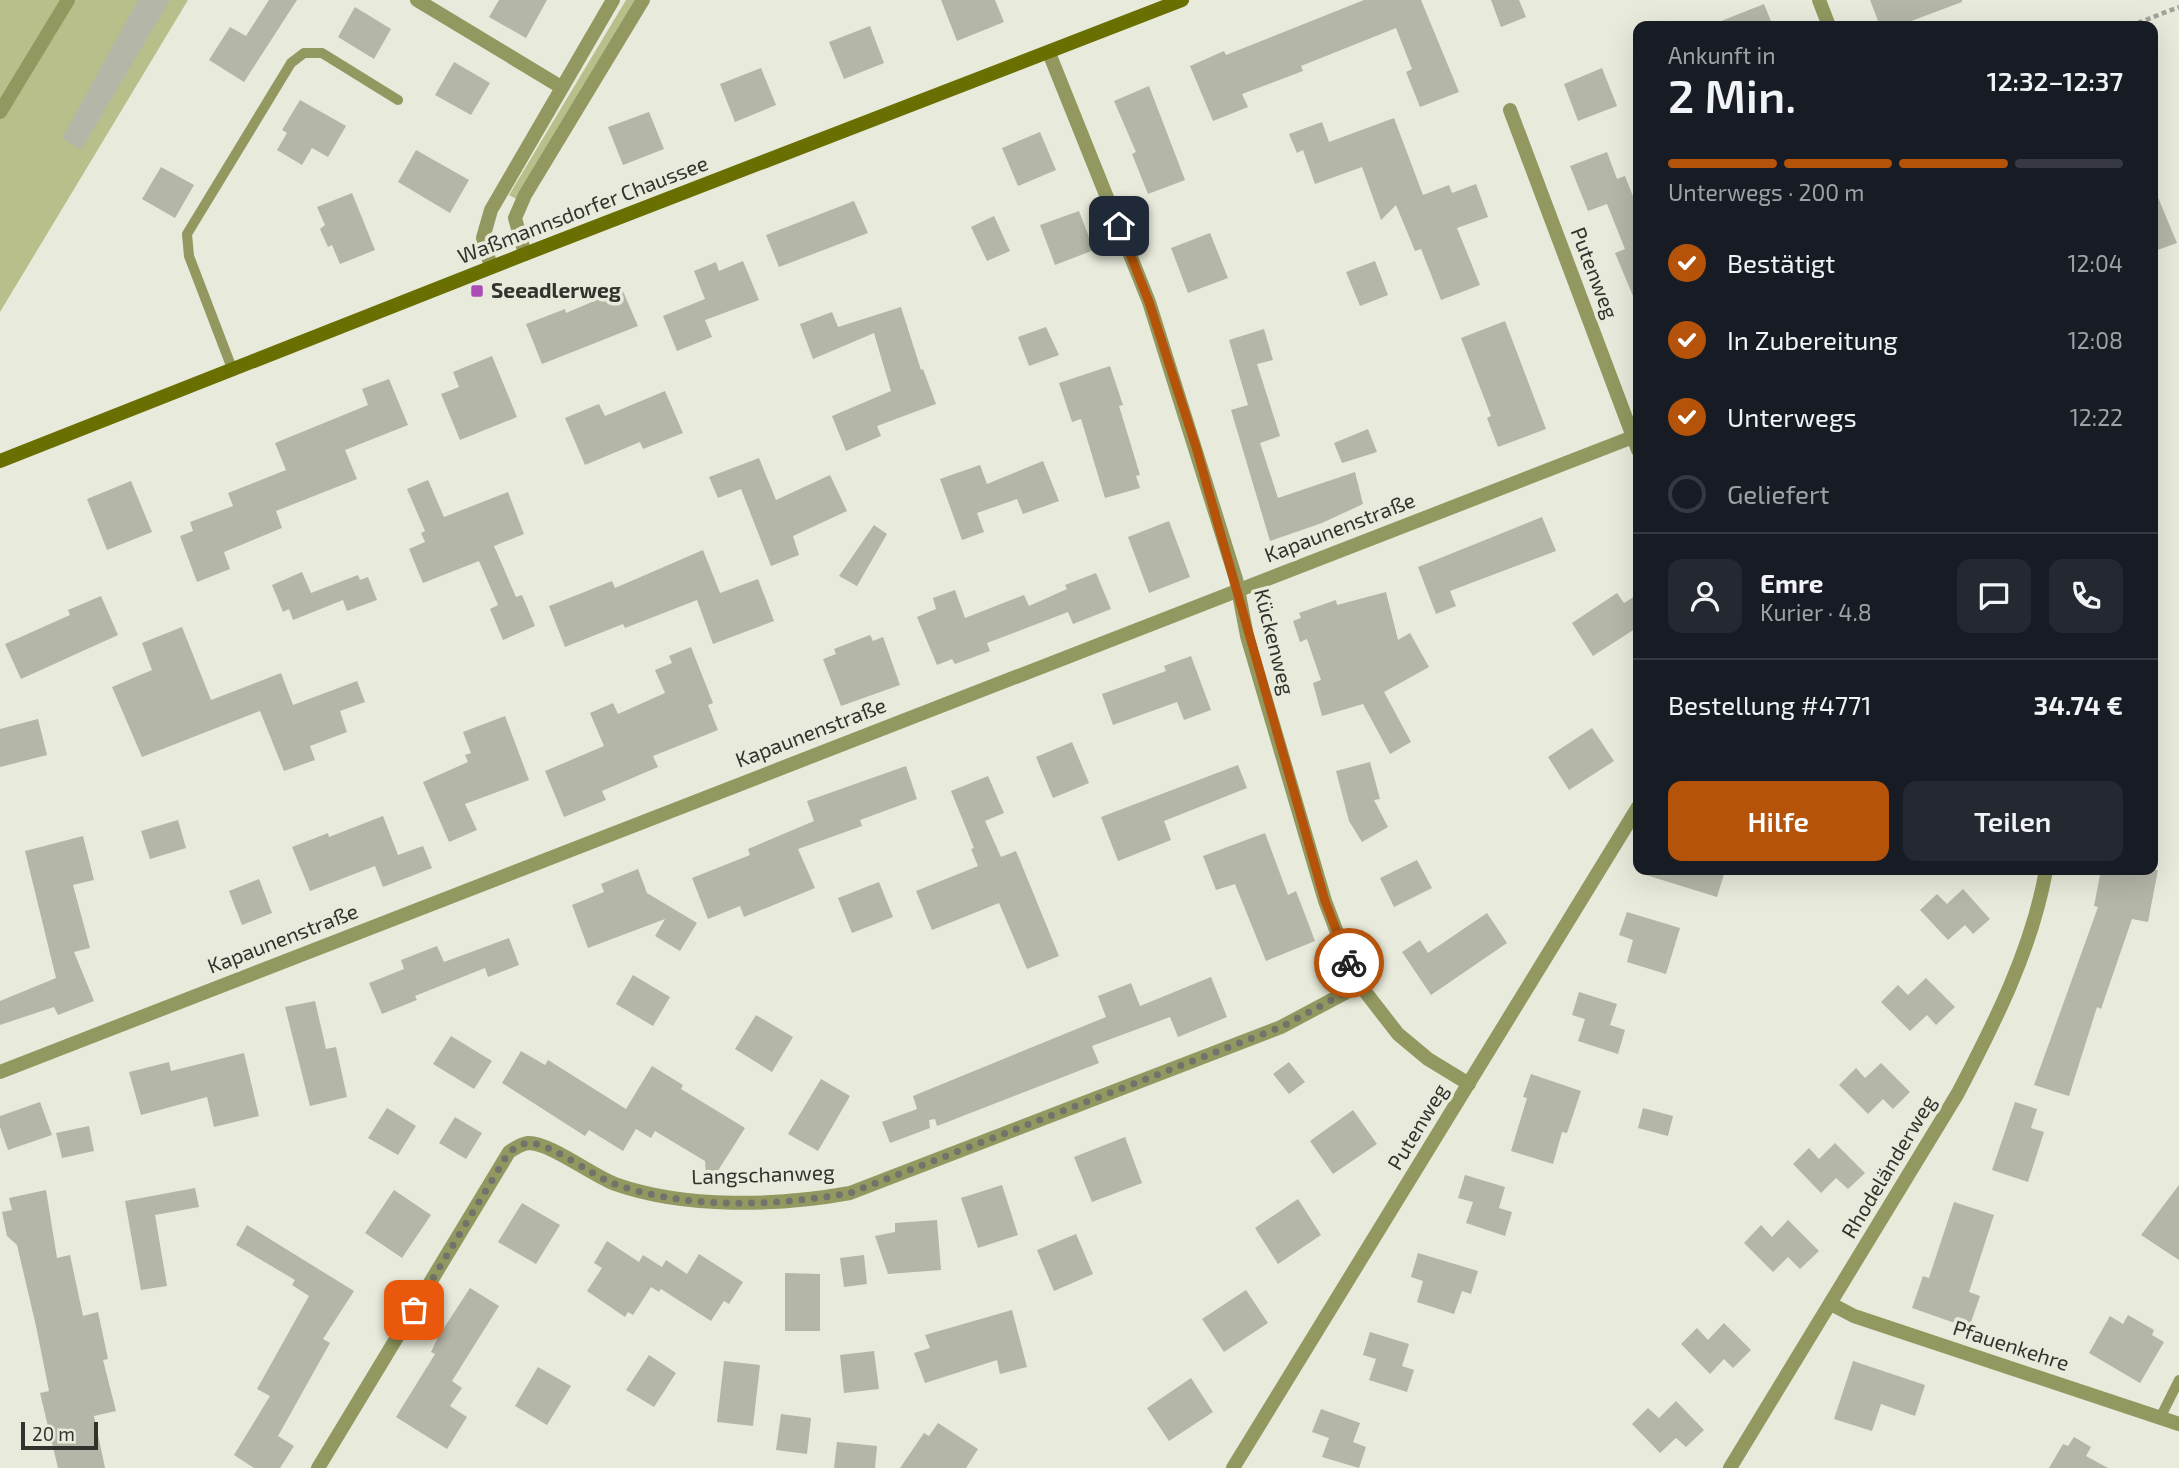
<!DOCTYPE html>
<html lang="de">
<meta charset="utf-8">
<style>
body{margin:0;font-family:"Exo 2",sans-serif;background:#242831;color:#f1f3f6;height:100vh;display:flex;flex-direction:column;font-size:26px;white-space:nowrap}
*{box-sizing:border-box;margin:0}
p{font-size:23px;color:#9ea1a6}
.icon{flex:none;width:38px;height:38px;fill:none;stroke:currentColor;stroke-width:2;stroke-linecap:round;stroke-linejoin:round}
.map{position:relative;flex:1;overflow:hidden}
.details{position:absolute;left:1633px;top:21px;width:525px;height:854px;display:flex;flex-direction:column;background:#171b24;border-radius:14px;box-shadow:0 7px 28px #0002}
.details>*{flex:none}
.scale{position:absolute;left:21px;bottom:18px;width:77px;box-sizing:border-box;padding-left:7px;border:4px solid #32332d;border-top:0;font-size:19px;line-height:24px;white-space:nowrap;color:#32332d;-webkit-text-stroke:5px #e8eadb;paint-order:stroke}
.pin{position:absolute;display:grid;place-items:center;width:60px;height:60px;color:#fff;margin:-30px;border-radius:14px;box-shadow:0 4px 10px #0006}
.courier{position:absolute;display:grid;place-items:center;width:70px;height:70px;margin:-35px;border:5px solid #b45309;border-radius:50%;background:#fff;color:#222;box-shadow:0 2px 9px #0007}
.overview em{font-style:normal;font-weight:600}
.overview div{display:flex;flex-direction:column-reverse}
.overview{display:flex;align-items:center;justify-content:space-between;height:119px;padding:0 35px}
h1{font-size:46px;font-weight:600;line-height:52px}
.bar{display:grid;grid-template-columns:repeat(4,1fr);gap:10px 7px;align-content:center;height:84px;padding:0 35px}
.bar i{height:9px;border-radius:5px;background:#363941}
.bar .selected{background:#b45309}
.bar p{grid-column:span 4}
.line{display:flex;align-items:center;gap:18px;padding:0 35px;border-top:2px solid #363941}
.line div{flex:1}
.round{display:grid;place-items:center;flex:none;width:74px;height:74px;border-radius:14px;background:#242831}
ol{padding:0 35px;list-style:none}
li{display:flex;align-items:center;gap:21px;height:77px}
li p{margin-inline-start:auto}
li .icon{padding:7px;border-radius:50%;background:#b45309;color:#fff;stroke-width:4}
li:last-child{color:#9ea1a6}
li i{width:38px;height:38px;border:4px solid #363941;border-radius:50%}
.action{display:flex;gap:14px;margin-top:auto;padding:14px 35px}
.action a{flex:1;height:80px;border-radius:14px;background:#b45309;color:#fff;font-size:28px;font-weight:600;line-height:80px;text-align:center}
.action a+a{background:#242831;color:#f1f3f6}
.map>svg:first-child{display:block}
.green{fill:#b9bf8b}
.building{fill:#b4b6a8}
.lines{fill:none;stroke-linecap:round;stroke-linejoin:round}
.path{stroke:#a2a398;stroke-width:4.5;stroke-dasharray:5 3.5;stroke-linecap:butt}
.lane{stroke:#929860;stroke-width:10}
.street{stroke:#929860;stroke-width:14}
.secondary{stroke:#696f00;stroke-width:14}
.done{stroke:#72736a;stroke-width:7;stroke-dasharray:0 12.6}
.route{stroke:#b45309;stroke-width:9}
.poi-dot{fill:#ac4db7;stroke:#e8eadb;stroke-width:2.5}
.labels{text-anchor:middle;stroke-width:7;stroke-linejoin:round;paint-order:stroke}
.street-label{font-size:21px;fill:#32332d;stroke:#e8eadb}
.poi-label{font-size:21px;font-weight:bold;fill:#32332d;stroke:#e8eadb;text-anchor:start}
</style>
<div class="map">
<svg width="2179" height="1468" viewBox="0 0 2179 1468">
<rect width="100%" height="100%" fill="#e8eadb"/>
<path class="green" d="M0,0H188L0,312Z
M626,0H636L516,199L509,195Z"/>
<path class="building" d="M138,0H170L81,150L62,138Z
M269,0H297L244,82L209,60L230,27L246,36Z
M499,0H547L526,38L489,17Z
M941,0H995L1004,22L957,41Z
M1364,0H1421L1459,92L1420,107L1406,72L1412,69L1396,28L1301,66L1303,71L1242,94L1248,107L1213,121L1190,66L1224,51L1226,55Z
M1491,0H1519L1526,17L1501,27Z
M1870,0H1962V2L1898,26H1880Z
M1764,4L1773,26H1711V25Z
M355,7L391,29L374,59L338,37Z
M870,26L884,63L844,79L829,42Z
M454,62L490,83L471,115L435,95Z
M761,68L776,105L735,122L720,84Z
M1602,68L1617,106L1578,121L1564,84Z
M1149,86L1185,180L1148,194L1132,154L1136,152L1114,101Z
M300,100L346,126L328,157L312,148L302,165L277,150L287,133L282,130Z
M649,112L664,149L623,165L608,127Z
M1394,118L1423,195L1449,185L1452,193L1476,184L1488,217L1457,228L1480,285L1441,300L1421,249L1415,251L1396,205L1381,220L1362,167L1315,184L1303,150L1297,153L1289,134L1322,122L1329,142Z
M1040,132L1056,170L1018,186L1002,148Z
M416,150L469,180L450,213L398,182Z
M1607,152L1617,179L1625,176L1638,209V308L1615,253L1625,249L1607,204L1588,211L1570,166Z
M161,167L194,185L175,218L142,199Z
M2152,183L2177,243L2152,252Z
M352,193L375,250L340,264L332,245L328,247L320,229L325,225L317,207Z
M854,201L868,233L779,267L766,235Z
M1079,211L1094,250L1055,265L1040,225Z
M994,216L1010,251L987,261L971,227Z
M1210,233L1228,278L1188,293L1171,248Z
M743,261L759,300L705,320L712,337L677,351L663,316L705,299L694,271L716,262L719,271Z
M1375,261L1388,295L1360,306L1346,272Z
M622,289L638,326L542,364L526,324L565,309L566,313Z
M901,307L921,370L923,369L936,404L877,426L881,436L846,451L832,416L891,391L874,333L813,359L800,324L832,312L838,327Z
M1505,321L1546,429L1498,447L1487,418L1491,416L1461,338Z
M1046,327L1059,355L1029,366L1018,337Z
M1264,329L1273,360L1257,364L1280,436L1260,443L1278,498L1355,472L1363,504L1322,523L1270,541L1231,410L1248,405L1229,340Z
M492,356L517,417L460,440L441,394L459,387L453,372Z
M1110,366L1123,405L1119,406L1140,475L1136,476L1140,488L1105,498L1081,419L1072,422L1059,383Z
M389,379L408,425L345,450L357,479L276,511L282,528L224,552L230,569L197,582L180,536L193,531L190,522L233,506L228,493L286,470L275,443L368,405L362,389Z
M665,391L683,433L643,449L640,442L585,465L565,418L599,404L605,416Z
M1368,429L1377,452L1342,463L1334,443Z
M759,458L776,500L830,475L847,511L793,536L799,555L771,566L741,489L718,498L709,477Z
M1043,461L1059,501L1023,514L1017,499L977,513L984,532L962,540L940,479L980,465L987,484Z
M428,480L444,517L508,492L524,534L494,546L516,597L522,595L535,626L503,640L490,609L498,605L479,561L423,583L409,549L425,542L421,533L425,531L407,489Z
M131,481L152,532L107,550L87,499Z
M1542,517L1556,551L1450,591L1456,606L1436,614L1418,567Z
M1169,521L1190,577L1149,593L1128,537Z
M874,525L887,534L857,586L839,576Z
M703,550L720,593L758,579L774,621L713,644L697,600L625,628L623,624L565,647L549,606L612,581L615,588Z
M302,572L311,593L358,575L360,580L368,577L377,600L347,611L343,600L293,620L289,609L283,612L272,585Z
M1096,573L1111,609L1073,624L1068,612L987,643L990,651L955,664L952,659L937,665L917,617L936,609L933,598L955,590L965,618L1024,595L1029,606L1067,589L1065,585Z
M1386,592L1398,640L1410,633L1429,667L1384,692L1411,742L1390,754L1363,704L1322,716L1313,683L1321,680L1307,639L1300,642L1293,621L1301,618L1299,613L1336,600L1337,605Z
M1617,593L1624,603L1638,594V627L1593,656L1572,623Z
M101,596L118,635L21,679L5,644L70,615L68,610Z
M182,627L211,700L281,673L293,705L357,681L365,702L340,711L347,732L310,746L315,760L284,771L260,711L142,757L112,687L152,670L142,643Z
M870,635L873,641L883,637L900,685L841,706L823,659L836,654L834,649Z
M691,647L713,703L708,705L718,730L653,756L658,767L602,791L606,800L564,817L545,771L604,746L590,713L613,703L618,714L665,693L655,670L672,663L669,656Z
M1191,656L1211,710L1184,720L1177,702L1113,725L1102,694L1166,671L1164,666Z
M505,716L529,780L465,804L477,830L449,842L423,782L468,762L465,755L471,753L463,732Z
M38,719L47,755L0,767V729Z
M1592,728L1614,761L1569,790L1548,757Z
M1072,742L1089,783L1053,798L1036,757Z
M1370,762L1380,799L1374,800L1388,827L1362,842L1349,821L1336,771Z
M1238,765L1247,788L1164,821L1171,840L1118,861L1101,817Z
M906,766L917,799L860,820L862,826L798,849L815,888L744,917L740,906L708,919L692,878L750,855L748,849L814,821L807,801Z
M988,776L1004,813L985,821L1001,857L1016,851L1059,956L1027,969L999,903L932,930L916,891L978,866L971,849L974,848L951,791Z
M383,816L398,855L423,846L432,868L383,887L375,866L310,891L292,847L328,833L329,837Z
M178,820L186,848L150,859L141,831Z
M1265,833L1288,895L1296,891L1315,941L1266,961L1235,884L1216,890L1203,856Z
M83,836L94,880L73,885L90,948L74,952L94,1001L58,1015L54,1007L0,1025V1001L56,978L25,851Z
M1417,860L1432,888L1394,907L1380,878Z
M638,869L647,893L697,923L680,951L655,936L665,919L588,948L572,905L604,892L601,884Z
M1646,870H1710L1724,874L1717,897L1646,875Z
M2101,870H2158L2148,922L2132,919L2101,1009L2097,1007L2069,1096L2034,1085L2098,907L2094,906Z
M259,879L272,913L242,925L229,891Z
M879,882L893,917L852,933L838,898Z
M1963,889L1990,919L1973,934L1965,925L1948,940L1920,910L1937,894L1947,904Z
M1627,912L1680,928L1666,974L1627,962L1633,940L1619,935Z
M1487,913L1507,943L1431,995L1402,952L1420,940L1428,953Z
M509,938L519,965L488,977L485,968L415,996L417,1000L382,1014L369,983L404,969L401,960L437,946L444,962Z
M633,975L670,997L653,1026L616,1004Z
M1211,977L1227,1017L1178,1037L1170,1017L1092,1046L1099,1063L937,1126L935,1119L929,1120L930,1128L890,1143L882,1122L917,1109L913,1096L1106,1017L1098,996L1131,983L1140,1006Z
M1926,978L1955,1007L1936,1025L1927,1015L1910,1031L1881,1002L1898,985L1908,995Z
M1579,992L1617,1004L1610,1025L1625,1030L1618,1054L1578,1041L1585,1019L1572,1015Z
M315,1001L326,1049L336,1047L347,1097L310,1106L285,1007Z
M756,1015L793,1037L772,1072L735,1049Z
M451,1036L492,1061L474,1089L433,1064Z
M521,1051L545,1065L548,1060L626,1109L652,1066L683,1085L681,1089L745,1128L707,1188L705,1161L655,1131L651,1138L636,1129L623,1151L589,1130L585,1136L502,1083Z
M244,1053L259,1116L214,1127L207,1097L141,1115L129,1072L169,1062L171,1071Z
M1289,1062L1305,1082L1289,1094L1273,1074Z
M1881,1063L1910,1092L1893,1109L1883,1099L1868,1114L1839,1085L1856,1068L1865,1078Z
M1531,1074L1581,1091L1567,1133L1562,1132L1553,1164L1511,1151L1527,1098L1523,1097Z
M821,1079L850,1096L818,1151L788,1134Z
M40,1102L52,1135L8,1150L0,1127V1116Z
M2015,1102L2037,1109L2031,1128L2044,1132L2028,1182L1992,1170Z
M387,1108L416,1126L398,1155L368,1138Z
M1643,1108L1673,1116L1668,1136L1638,1128Z
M1353,1110L1377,1144L1333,1174L1310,1141Z
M455,1117L482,1133L466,1159L439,1143Z
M89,1126L94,1151L62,1158L56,1133Z
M1125,1137L1142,1183L1092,1202L1074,1157Z
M1835,1143L1865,1173L1848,1189L1836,1178L1821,1193L1793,1164L1809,1148L1819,1159Z
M1465,1175L1505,1187L1499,1208L1512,1212L1505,1236L1466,1223L1473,1202L1458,1198Z
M1002,1185L1018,1235L978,1248L961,1198Z
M2179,1185V1260L2141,1235Z
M195,1188L199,1207L155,1215L167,1286L141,1290L125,1201Z
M46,1190L57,1258L70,1255L83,1316L98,1312L108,1359L103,1360L116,1411L94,1416L105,1468H58L40,1393L49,1391L36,1326L17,1245L7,1236L2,1212L12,1210L9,1198Z
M394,1190L431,1215L402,1258L365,1233Z
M1298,1199L1321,1235L1278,1264L1255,1228Z
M1954,1202L1994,1215L1969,1292L1980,1296L1969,1328L1912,1308L1923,1276L1929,1278Z
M522,1203L560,1225L536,1264L498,1242Z
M937,1220L941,1270L888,1274L875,1236L895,1232V1223Z
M1788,1220L1819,1251L1800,1269L1788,1257L1773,1272L1744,1243L1761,1225L1772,1237Z
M247,1225L354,1291L323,1339L330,1343L278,1436L294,1446L280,1468H254L234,1455L270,1396L257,1389L309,1296L292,1285L295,1280L236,1245Z
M1076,1234L1093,1274L1054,1291L1037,1250Z
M607,1241L639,1262L643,1255L662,1267L666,1260L687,1274L699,1254L743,1282L729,1304L724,1301L711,1321L661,1289L659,1292L651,1287L633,1315L628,1312L625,1317L587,1291L602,1268L594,1263Z
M1418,1253L1478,1271L1471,1294L1462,1291L1454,1314L1417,1302L1423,1281L1411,1277Z
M864,1255L867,1284L844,1287L840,1258Z
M785,1273L820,1274V1331H785Z
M470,1288L499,1306L452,1381L462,1388L450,1406L467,1417L447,1449L396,1417L435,1354L431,1352L438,1337Z
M1246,1290L1268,1323L1224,1352L1202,1319Z
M1012,1310L1027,1367L1000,1374L997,1360L925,1383L914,1353L930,1348L925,1335Z
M2128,1315L2154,1330L2152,1335L2164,1342L2140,1383L2089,1353L2110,1316L2123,1324Z
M1724,1323L1751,1350L1733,1368L1724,1359L1710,1374L1681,1344L1697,1328L1708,1340Z
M1370,1332L1409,1344L1402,1366L1414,1370L1407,1392L1369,1380L1376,1359L1363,1355Z
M874,1351L879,1389L844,1393L840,1355Z
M649,1355L676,1373L654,1407L626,1390Z
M724,1361L760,1365L753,1426L717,1422Z
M1853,1361L1925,1385L1915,1416L1881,1404L1872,1431L1834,1419Z
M538,1367L571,1386L547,1425L515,1406Z
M1191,1378L1213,1412L1169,1441L1147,1408Z
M1676,1401L1704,1430L1686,1447L1676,1438L1660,1453L1632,1424L1648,1408L1659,1418Z
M1321,1409L1360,1423L1353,1442L1366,1447L1359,1468L1322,1457L1329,1438L1312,1432Z
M781,1414L811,1418L807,1454L776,1450Z
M938,1423L978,1449L966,1468H900L924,1433L929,1436Z
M2074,1437L2091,1447L2086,1456L2108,1468H2049L2063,1444L2068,1446Z
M837,1442L877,1446L875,1468H834Z"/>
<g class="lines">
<path class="path" d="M2130,26L2179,7"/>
<path class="lane" d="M233,371L189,256L187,234L291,63L304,53H322L398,100
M2160,1418L2179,1380"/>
<path class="street" d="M417,0L561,87
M1819,0L1829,26
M1049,53L1149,302L1236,579L1247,636L1325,901L1346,956L1360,985L1398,1034L1428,1059L1469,1084
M1510,110L1638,450
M0,112L68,0
M525,254L515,218L525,195L643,0
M491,267L483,238L491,210L613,0
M0,1072L1638,435
M1831,1304L1854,1316L2179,1424
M318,1468L509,1152C515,1148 521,1144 528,1143C549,1142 593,1176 615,1184C686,1209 778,1206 850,1193L1281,1027L1360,985
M1233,1468L1638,807
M1730,1468L1958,1093C1995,1022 2032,949 2046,870"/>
<path class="secondary" d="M0,461L525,254L1182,0"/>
</g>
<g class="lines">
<path class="done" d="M414,1310L509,1152C515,1148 521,1144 528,1143C550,1142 592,1176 615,1184C688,1210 775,1206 850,1193L1281,1027L1360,985L1349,963"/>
<path class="route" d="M1119,226L1149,302L1196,447L1325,901L1349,963"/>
</g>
<rect class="poi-dot" x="470" y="284" width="14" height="14" rx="3.5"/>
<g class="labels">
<g class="street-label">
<text transform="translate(583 210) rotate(-21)" y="7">Waßmannsdorfer Chaussee</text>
<text transform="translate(1594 273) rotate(69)" y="7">Putenweg</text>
<text transform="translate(1340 528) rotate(-21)" y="7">Kapaunenstraße</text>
<text transform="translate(1274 642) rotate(76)" y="7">Kückenweg</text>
<text transform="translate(811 733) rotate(-21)" y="7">Kapaunenstraße</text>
<text transform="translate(283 939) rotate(-21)" y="7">Kapaunenstraße</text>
<text transform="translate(1418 1127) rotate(-59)" y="7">Putenweg</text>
<text transform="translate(1889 1167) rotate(-59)" y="7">Rhodeländerweg</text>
<text transform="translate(763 1175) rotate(-2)" y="7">Langschanweg</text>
<text transform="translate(2011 1346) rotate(18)" y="7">Pfauenkehre</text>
</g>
<g class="poi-label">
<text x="491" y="298">Seeadlerweg</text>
</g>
</g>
</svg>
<div class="scale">20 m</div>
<div class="pin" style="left:414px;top:1310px;background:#ea580c"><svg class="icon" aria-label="bag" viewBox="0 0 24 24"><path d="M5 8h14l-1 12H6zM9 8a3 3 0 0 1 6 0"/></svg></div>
<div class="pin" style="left:1119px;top:226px;background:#1f2937"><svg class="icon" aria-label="home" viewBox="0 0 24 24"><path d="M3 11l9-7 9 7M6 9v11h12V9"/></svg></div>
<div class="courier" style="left:1349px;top:963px"><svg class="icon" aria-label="bike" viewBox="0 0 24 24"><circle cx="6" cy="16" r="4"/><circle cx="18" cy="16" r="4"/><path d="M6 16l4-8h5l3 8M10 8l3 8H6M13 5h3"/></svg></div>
<section class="details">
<div class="overview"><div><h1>2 Min.</h1><p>Ankunft in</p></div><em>12:32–12:37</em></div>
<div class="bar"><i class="selected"></i><i class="selected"></i><i class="selected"></i><i></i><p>Unterwegs · 200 m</p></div>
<ol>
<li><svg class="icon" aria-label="check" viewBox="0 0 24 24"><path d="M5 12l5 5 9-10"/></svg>Bestätigt<p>12:04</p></li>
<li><svg class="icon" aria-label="check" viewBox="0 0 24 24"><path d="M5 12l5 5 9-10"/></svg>In Zubereitung<p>12:08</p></li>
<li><svg class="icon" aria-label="check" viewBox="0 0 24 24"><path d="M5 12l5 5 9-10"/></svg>Unterwegs<p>12:22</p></li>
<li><i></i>Geliefert</li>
</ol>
<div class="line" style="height:126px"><a class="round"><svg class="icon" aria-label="person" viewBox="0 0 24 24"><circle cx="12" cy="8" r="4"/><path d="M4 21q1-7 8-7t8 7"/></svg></a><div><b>Emre</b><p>Kurier · 4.8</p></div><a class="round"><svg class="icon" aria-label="chat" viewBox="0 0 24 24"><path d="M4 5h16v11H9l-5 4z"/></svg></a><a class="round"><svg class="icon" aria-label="phone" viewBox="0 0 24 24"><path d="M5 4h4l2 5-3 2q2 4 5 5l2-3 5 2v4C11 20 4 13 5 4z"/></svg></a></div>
<div class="line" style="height:91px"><div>Bestellung #4771</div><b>34.74 €</b></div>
<div class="action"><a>Hilfe</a><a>Teilen</a></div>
</section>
</div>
